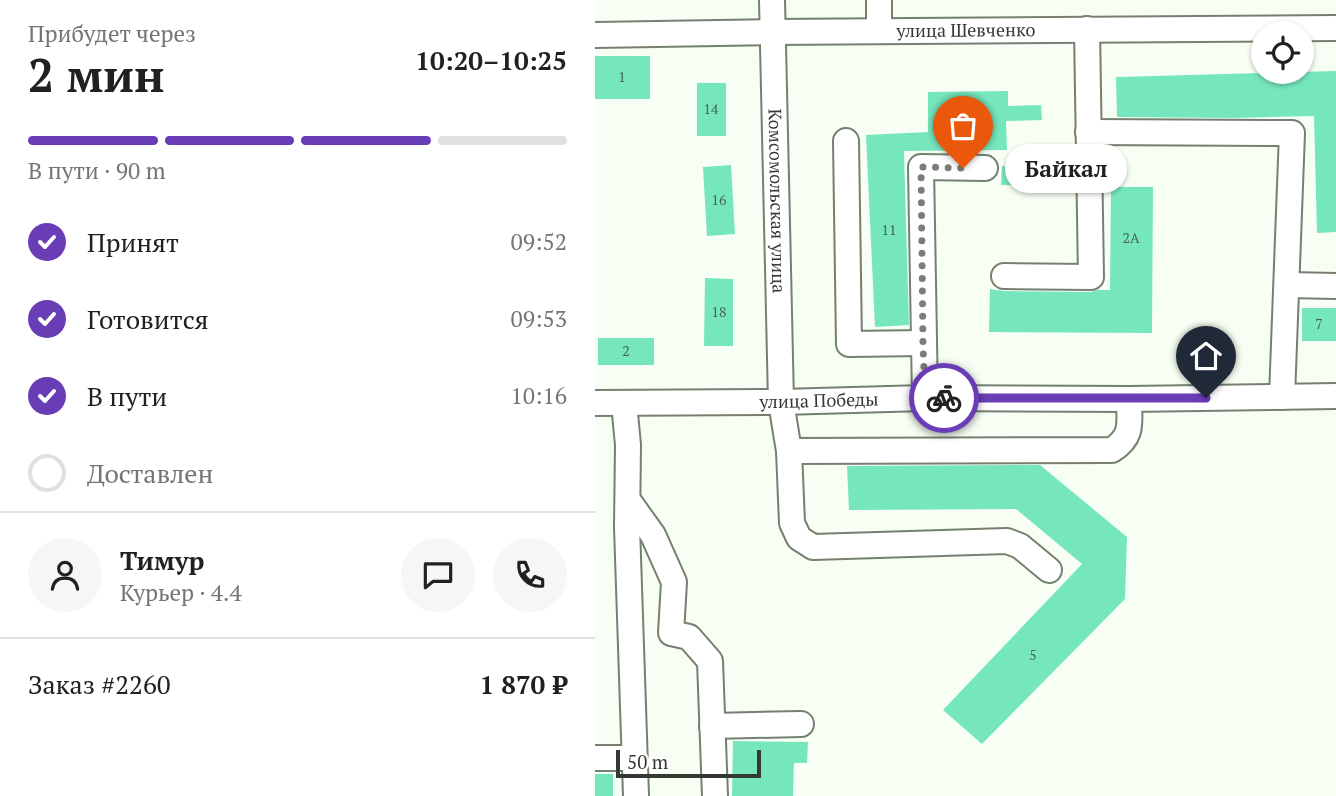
<!DOCTYPE html>
<html lang="ru">
<meta charset="utf-8">
<style>
body{margin:0;font-family:"PT Serif",serif;background:#f6f6f6;color:#202124;height:100vh;display:flex;flex-direction:column;font-size:26px;white-space:nowrap}
*{box-sizing:border-box;margin:0}
p{font-size:23px;color:#757577}
.icon{flex:none;width:38px;height:38px;fill:none;stroke:currentColor;stroke-width:2;stroke-linecap:round;stroke-linejoin:round}
.map{position:relative;flex:1;overflow:hidden}
.details{display:flex;flex-direction:column;background:#fff;width:595px}
.details>*{flex:none}
.buttons{position:absolute;left:656px;top:21px;display:grid;gap:14px}
.buttons a{display:grid;place-items:center;width:63px;height:63px;border-radius:50%;background:#fff;box-shadow:0 2px 5px #0004;font-size:35px}
.scale{position:absolute;left:21px;bottom:18px;width:145px;box-sizing:border-box;padding-left:7px;border:4px solid #353932;border-top:0;font-size:19px;line-height:24px;white-space:nowrap;color:#353932;-webkit-text-stroke:5px #fff;paint-order:stroke}
.pin{position:absolute;display:grid;place-items:center;width:60px;height:60px;color:#fff;margin:-72px -30px;border-radius:50% 50% 50% 0;rotate:-45deg;box-shadow:0 0 7px #0007}
.pin .icon{rotate:45deg}
.courier{position:absolute;display:grid;place-items:center;width:70px;height:70px;margin:-35px;border:5px solid #693db5;border-radius:50%;background:#fff;color:#222;box-shadow:0 2px 9px #0007}
.bubble{position:absolute;height:49px;border-radius:24px;background:#fff;box-shadow:0 2px 5px #0004;font-size:23px;font-weight:700;line-height:49px;text-align:center}
.summary em{font-style:normal;font-weight:700}
.summary div{display:flex;flex-direction:column-reverse}
.summary{display:flex;align-items:center;justify-content:space-between;height:119px;padding:0 28px}
h1{font-size:46px;font-weight:700;line-height:52px}
.bar{display:grid;grid-template-columns:repeat(4,1fr);gap:10px 7px;align-content:center;height:84px;padding:0 28px}
.bar i{height:9px;border-radius:5px;background:#e0e0e0}
.bar .active{background:#693db5}
.bar p{grid-column:span 4}
.line{display:flex;align-items:center;gap:18px;padding:0 28px;border-top:2px solid #e0e0e0}
.line div{flex:1}
.round{display:grid;place-items:center;flex:none;width:74px;height:74px;border-radius:37px;background:#f6f6f6}
ol{padding:0 28px;list-style:none}
li{display:flex;align-items:center;gap:21px;height:77px}
li p{margin-inline-start:auto}
li .icon{padding:7px;border-radius:50%;background:#693db5;color:#fff;stroke-width:4}
li:last-child{color:#757577}
li i{width:38px;height:38px;border:4px solid #e0e0e0;border-radius:50%}
main{display:flex;flex:1;min-height:0}
.map>svg:first-child{display:block}
.building{fill:#76e7bd}
.lines{fill:none;stroke-linecap:round;stroke-linejoin:round}
.minor-casing{stroke:#758070;stroke-width:28}
.minor{stroke:#fff;stroke-width:24}
.done{stroke:#797e76;stroke-width:7;stroke-dasharray:0 12.6}
.route{stroke:#693db5;stroke-width:9}
.labels{text-anchor:middle;stroke-width:5;stroke-linejoin:round;paint-order:stroke}
.number-label{font-size:14px;fill:#456455}
.street-label{font-size:18px;fill:#353932;stroke:#fff}
</style>
<main>
<section class="details">
<div class="summary"><div><h1>2 мин</h1><p>Прибудет через</p></div><em>10:20–10:25</em></div>
<div class="bar"><i class="active"></i><i class="active"></i><i class="active"></i><i></i><p>В пути · 90 m</p></div>
<ol>
<li><svg class="icon" aria-label="check" viewBox="0 0 24 24"><path d="M5 12l5 5 9-10"/></svg>Принят<p>09:52</p></li>
<li><svg class="icon" aria-label="check" viewBox="0 0 24 24"><path d="M5 12l5 5 9-10"/></svg>Готовится<p>09:53</p></li>
<li><svg class="icon" aria-label="check" viewBox="0 0 24 24"><path d="M5 12l5 5 9-10"/></svg>В пути<p>10:16</p></li>
<li><i></i>Доставлен</li>
</ol>
<div class="line" style="height:126px"><a class="round"><svg class="icon" aria-label="person" viewBox="0 0 24 24"><circle cx="12" cy="8" r="4"/><path d="M4 21q1-7 8-7t8 7"/></svg></a><div><b>Тимур</b><p>Курьер · 4.4</p></div><a class="round"><svg class="icon" aria-label="chat" viewBox="0 0 24 24"><path d="M4 5h16v11H9l-5 4z"/></svg></a><a class="round"><svg class="icon" aria-label="phone" viewBox="0 0 24 24"><path d="M5 4h4l2 5-3 2q2 4 5 5l2-3 5 2v4C11 20 4 13 5 4z"/></svg></a></div>
<div class="line" style="height:91px"><div>Заказ #2260</div><b>1 870 ₽</b></div>
</section>
<div class="map">
<svg width="741" height="796" viewBox="0 0 741 796">
<rect width="100%" height="100%" fill="#f7fef3"/>
<path class="building" d="M0,56H55V99H0Z
M741,71V232L722,233L719,116L640,118L522,117L521,77Z
M102,83H131V136H102Z
M413,91V106L446,105L447,120L411,121L412,150L309,151L314,325L280,327L271,135L333,132V92Z
M136,165L140,234L112,236L108,167Z
M407,166H425L424,185H406Z
M516,187H558L557,333L394,332L395,289L409,291L496,292L503,290H515Z
M110,278L138,279V346H109Z
M707,308H741V341H707Z
M3,338H59V365H3Z
M445,465L532,537L530,599L387,744L348,710L487,564L421,509L254,510L252,466Z
M138,741L213,742L212,763H199L198,796H137Z
M0,774H18V796H0Z"/>
<g class="lines">
<defs>
<g id="minor">
<path id="s1" d="M177,0L186,402L194,451L517,450C539,436 534,422 534,399"/>
<path d="M284,0V31"/>
<path id="s2" d="M0,35L177,32L741,28"/>
<path d="M493,132L697,133L687,397"/>
<path d="M251,141L254,344L328,343"/>
<path d="M409,276L496,277L492,29"/>
<path d="M693,285L741,286"/>
<path d="M330,398L326,167L390,168"/>
<path id="s3" d="M0,403L186,402L330,398L534,399L741,396"/>
<path d="M29,403L33,445L32,527L41,796"/>
<path d="M194,451L197,523L204,538L218,547L412,541L425,546L454,570"/>
<path d="M33,500L58,535L79,582L76,633L94,637L115,661L120,796"/>
<path d="M117,726L206,724"/>
<path d="M0,758H39"/>
</g>
</defs>
<use href="#minor" class="minor-casing"/>
<use href="#minor" class="minor"/>
</g>
<g class="lines">
<path class="done" d="M349,398H330L328,344L326,167L368,168"/>
<path class="route" d="M349,398H611"/>
</g>
<g class="labels">
<g class="number-label">
<text x="27" y="82">1</text>
<text x="116" y="114">14</text>
<text x="124" y="205">16</text>
<text x="294" y="235">11</text>
<text x="536" y="243">2А</text>
<text x="124" y="317">18</text>
<text x="724" y="329">7</text>
<text x="31" y="356">2</text>
<text x="438" y="660">5</text>
</g>
<g class="street-label">
<text dy="6" stroke="none"><textPath href="#s2" startOffset="371">улица Шевченко</textPath></text>
<text dy="6" stroke="none"><textPath href="#s1" startOffset="201">Комсомольская улица</textPath></text>
<text dy="6" stroke="none"><textPath href="#s3" startOffset="224">улица Победы</textPath></text>
</g>
</g>
</svg>
<div class="buttons">
<a><svg class="icon" aria-label="locate" viewBox="0 0 24 24"><circle cx="12" cy="12" r="6"/><path d="M12 2v4M12 18v4M2 12h4M18 12h4"/></svg></a>
</div>
<div class="scale">50 m</div>
<div class="pin" style="left:368px;top:168px;background:#ea580c"><svg class="icon" aria-label="bag" viewBox="0 0 24 24"><path d="M5 8h14l-1 12H6zM9 8a3 3 0 0 1 6 0"/></svg></div>
<div class="pin" style="left:611px;top:398px;background:#1f2937"><svg class="icon" aria-label="home" viewBox="0 0 24 24"><path d="M3 11l9-7 9 7M6 9v11h12V9"/></svg></div>
<div class="courier" style="left:349px;top:398px"><svg class="icon" aria-label="bike" viewBox="0 0 24 24"><circle cx="6" cy="16" r="4"/><circle cx="18" cy="16" r="4"/><path d="M6 16l4-8h5l3 8M10 8l3 8H6M13 5h3"/></svg></div>
<div class="bubble" style="left:410px;top:144px;width:122px">Байкал</div>
</div>
</main>
